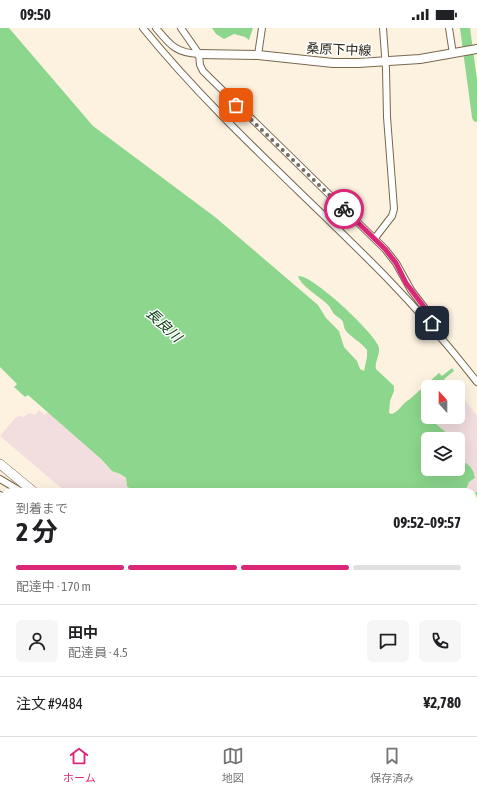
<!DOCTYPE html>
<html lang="ja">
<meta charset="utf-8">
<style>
body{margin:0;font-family:"Asap Condensed","Noto Sans JP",sans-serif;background:#f6f6f6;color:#202124;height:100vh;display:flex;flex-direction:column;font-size:15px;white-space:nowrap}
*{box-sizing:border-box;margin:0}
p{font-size:13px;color:#757577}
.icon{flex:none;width:22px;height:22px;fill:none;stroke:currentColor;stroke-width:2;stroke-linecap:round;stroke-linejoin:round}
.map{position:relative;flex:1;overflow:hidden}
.panel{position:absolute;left:0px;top:460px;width:477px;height:248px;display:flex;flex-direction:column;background:#fff;border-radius:12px 12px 0 0;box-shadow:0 4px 16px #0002}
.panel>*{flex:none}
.needle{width:26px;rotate:339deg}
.fabs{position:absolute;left:421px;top:352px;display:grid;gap:8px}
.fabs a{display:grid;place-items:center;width:44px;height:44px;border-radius:6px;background:#fff;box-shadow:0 4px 16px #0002;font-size:20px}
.pin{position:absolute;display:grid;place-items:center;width:34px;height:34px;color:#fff;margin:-17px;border-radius:8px;box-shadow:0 2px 6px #0006}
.courier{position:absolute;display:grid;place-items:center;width:40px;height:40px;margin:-20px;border:3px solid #db2777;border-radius:50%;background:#fff;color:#222;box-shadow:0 1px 5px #0007}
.head em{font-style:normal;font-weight:700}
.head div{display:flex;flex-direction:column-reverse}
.head{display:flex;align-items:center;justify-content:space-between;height:68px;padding:0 16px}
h1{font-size:26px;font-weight:700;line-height:30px}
.bar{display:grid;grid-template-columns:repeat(4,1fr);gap:6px 4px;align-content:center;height:48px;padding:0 16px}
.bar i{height:5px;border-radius:3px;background:#e0e0e0}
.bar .active{background:#db2777}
.bar p{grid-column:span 4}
.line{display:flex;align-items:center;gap:10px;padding:0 16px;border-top:1px solid #e0e0e0}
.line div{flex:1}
.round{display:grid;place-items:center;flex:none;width:42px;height:42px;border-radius:6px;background:#f6f6f6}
.status{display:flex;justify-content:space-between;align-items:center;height:28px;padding:0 20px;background:#fff;direction:ltr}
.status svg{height:11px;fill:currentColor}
.tabs{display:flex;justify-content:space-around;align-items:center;height:56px;border-top:1px solid #e0e0e0;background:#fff;font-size:11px;color:#757577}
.tabs a{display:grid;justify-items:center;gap:2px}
.tabs .active{color:#db2777}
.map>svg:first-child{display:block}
.green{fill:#f2dddf}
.water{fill:#8cd78d}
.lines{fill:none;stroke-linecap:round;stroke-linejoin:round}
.stream{stroke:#8cd78d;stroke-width:1.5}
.river{stroke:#8cd78d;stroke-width:10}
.street-casing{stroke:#78674e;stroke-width:8}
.secondary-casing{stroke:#78674e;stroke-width:10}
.primary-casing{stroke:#78674e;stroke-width:10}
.path{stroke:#afa696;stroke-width:1;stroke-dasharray:4 2;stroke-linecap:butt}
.street{stroke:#fff;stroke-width:6}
.secondary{stroke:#fff;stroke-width:8}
.primary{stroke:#fff;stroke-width:9}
.done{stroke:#736a5d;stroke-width:4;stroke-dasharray:0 7.2}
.route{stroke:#db2777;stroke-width:5}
.labels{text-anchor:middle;stroke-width:3;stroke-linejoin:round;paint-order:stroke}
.street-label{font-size:13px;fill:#282116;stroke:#fff}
.water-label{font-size:14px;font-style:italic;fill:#003808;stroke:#fff}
</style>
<div class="status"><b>09:50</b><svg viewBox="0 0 49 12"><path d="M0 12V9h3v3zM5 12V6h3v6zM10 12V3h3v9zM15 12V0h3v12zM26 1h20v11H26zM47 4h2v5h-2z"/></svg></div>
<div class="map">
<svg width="477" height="708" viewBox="0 0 477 708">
<rect width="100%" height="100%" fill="#fdf2e0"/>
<path class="green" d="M458,363L477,388V464L473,465V464H465L469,454L475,450V447L461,433L458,434V411H450L448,406L430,389H458Z
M39,382L45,387L48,384L101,431C107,441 117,444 126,451L127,458L133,464H66L0,408L16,389L20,388L23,389L30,385L35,387Z
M289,704H340L343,708H291Z"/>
<path class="water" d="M0,0H9L93,98L215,189L318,277L326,290L339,303L344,319L357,333L360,341L364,343L367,329V322C361,314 352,310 346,303C344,300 344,298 343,294C341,290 337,289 334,286C332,283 331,281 329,278C321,269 301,259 298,248C313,247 371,302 378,317C382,325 374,333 376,341L394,358V363L390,373L389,385L392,386C400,383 403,374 410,371L439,345L442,348L452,340L454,343L444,351L446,354L442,359H428V376L423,382L428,389L448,406L450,411H428V441H442L446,443L448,441H458V434L461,433C469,435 474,442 475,450L469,454L465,464H143L140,460L138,461V464H133L127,458L126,450L120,446L112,443L101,431L28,367L25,369L14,359L17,356L0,339Z
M212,0H253L249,12L245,9L234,6L224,11L216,6Z
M477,464V708H362L358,704H473V465Z"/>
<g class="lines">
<path class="stream" d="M0,549L4,550
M0,674L4,675
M100,704L114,708
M225,704L227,708
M77,708L78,704
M124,708L132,704"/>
<path class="river" d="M465,0L477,89"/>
<defs>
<path id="street" d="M143,0C216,90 305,166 386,249C418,282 449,318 477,354
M156,0C170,17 176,25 199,26
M181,0L199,26L200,37L203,43L210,50L385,221L396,235L411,262L430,287L434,301
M449,0L453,26
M258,27L262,0
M375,210L392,188L394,181L387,89L386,41L383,0
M0,451L22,464
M0,467L4,470
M0,484L4,487
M0,620L4,621
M140,704L142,708
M238,704L240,708
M259,704L260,708
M190,708L202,704"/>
<path id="secondary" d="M199,26L258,27L333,35H358L420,31L477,21"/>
<path id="primary" d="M0,436L34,464
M266,704L268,708"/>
</defs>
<use href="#street" class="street-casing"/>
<use href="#secondary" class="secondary-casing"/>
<use href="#primary" class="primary-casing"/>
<path class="path" d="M250,704L253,708"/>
<use href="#street" class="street"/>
<use href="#secondary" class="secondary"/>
<use href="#primary" class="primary"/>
</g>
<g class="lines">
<path class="done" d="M236,77L344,181"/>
<path class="route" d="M344,181L385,221L396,235L406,255L430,287L432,295"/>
</g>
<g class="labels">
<g class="street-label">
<text transform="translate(339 21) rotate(2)" y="5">桑原下中線</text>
</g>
<g class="water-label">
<text transform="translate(164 297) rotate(43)" y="5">長良川</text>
</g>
</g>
</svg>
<div class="fabs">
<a><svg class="needle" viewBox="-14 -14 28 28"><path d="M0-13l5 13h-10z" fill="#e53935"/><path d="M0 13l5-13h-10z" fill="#757577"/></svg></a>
<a><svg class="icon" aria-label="layers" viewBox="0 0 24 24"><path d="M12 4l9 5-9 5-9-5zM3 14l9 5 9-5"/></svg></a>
</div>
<div class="pin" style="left:236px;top:77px;background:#ea580c"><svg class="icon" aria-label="bag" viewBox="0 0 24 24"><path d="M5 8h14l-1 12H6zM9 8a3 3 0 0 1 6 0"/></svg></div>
<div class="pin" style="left:432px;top:295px;background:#1f2937"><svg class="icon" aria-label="home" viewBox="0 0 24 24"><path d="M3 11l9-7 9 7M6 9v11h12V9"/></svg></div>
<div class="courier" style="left:344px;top:181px"><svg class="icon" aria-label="bike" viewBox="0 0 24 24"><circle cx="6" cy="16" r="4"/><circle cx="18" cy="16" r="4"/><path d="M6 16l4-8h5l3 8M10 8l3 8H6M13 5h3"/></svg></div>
<section class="panel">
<div class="head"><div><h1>2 分</h1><p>到着まで</p></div><em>09:52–09:57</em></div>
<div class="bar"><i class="active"></i><i class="active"></i><i class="active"></i><i></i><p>配達中 · 170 m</p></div>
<div class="line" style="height:72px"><a class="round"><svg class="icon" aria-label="person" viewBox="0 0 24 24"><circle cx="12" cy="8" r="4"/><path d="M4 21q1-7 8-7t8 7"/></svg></a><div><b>田中</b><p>配達員 · 4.5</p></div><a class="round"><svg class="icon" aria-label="chat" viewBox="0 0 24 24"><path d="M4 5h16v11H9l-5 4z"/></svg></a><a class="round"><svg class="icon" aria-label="phone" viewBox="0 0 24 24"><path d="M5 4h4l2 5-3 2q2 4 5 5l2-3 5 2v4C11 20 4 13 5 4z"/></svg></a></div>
<div class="line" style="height:52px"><div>注文 #9484</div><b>¥2,780</b></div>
</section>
</div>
<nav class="tabs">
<a class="active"><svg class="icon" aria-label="home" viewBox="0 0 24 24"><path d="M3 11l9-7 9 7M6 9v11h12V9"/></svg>ホーム</a>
<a><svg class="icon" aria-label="map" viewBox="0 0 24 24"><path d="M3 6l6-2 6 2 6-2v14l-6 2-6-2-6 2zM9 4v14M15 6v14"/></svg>地図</a>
<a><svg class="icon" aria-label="saved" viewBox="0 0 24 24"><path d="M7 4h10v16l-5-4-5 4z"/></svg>保存済み</a>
</nav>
